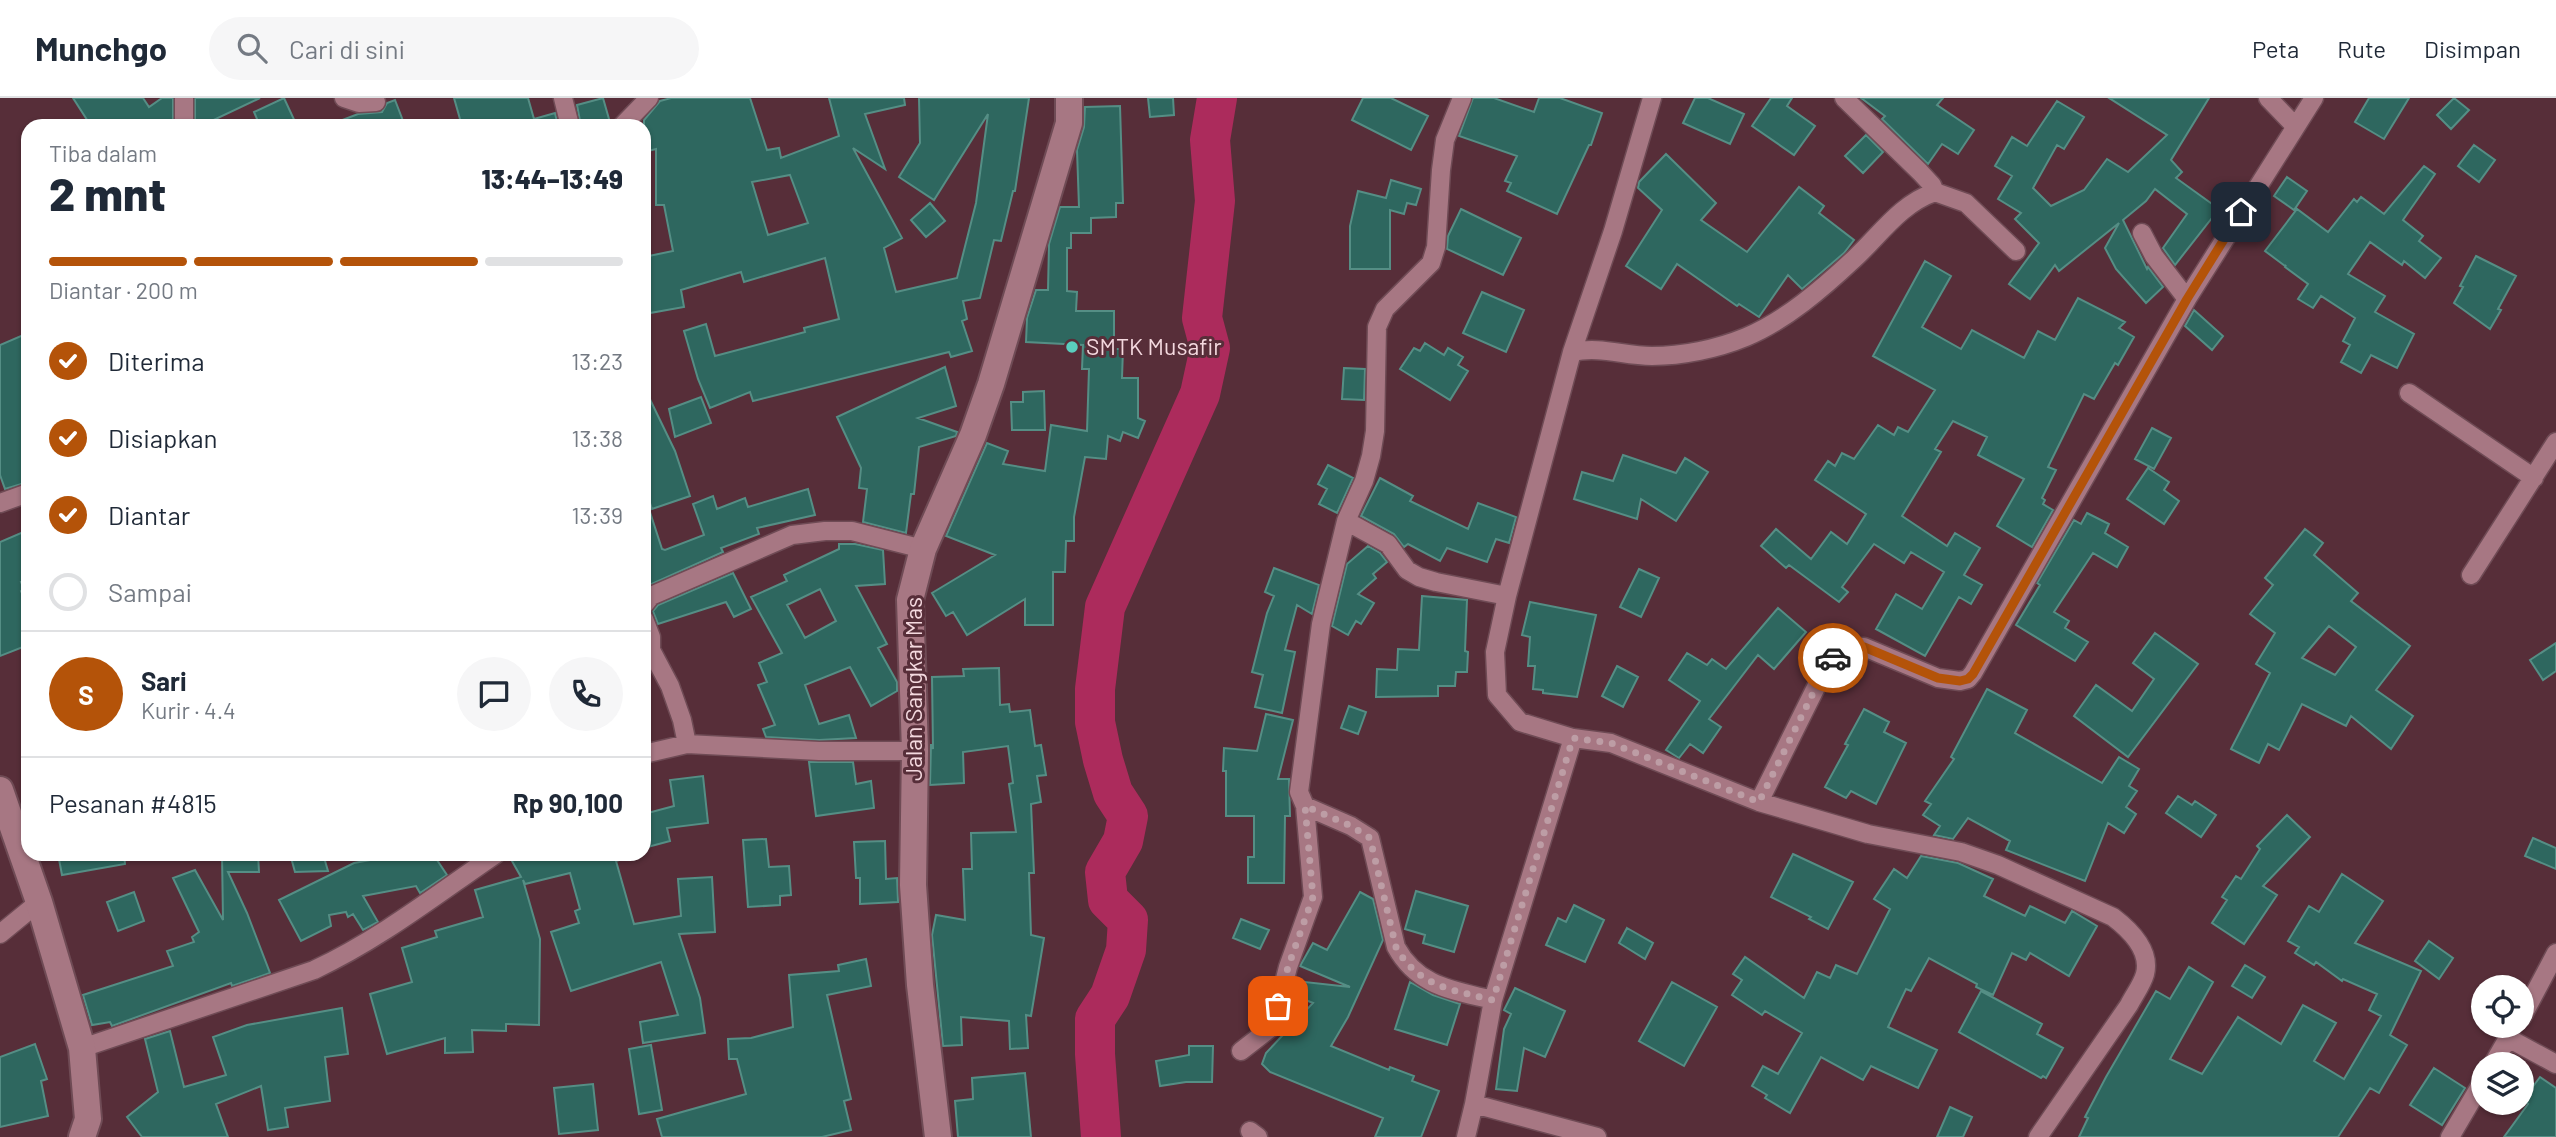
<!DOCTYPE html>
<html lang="id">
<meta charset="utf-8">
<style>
body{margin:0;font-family:Barlow,sans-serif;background:#f6f6f7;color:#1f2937;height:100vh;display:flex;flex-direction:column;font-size:26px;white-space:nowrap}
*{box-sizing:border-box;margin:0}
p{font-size:23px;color:#747a83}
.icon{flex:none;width:38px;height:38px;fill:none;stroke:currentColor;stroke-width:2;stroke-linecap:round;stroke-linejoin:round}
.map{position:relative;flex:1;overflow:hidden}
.sheet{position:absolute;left:21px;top:21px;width:630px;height:742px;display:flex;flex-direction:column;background:#fff;border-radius:21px;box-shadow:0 2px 5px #0004}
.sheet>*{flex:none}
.buttons{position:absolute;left:2471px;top:877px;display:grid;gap:14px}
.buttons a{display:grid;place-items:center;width:63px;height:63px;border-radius:50%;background:#fff;box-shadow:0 2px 5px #0004;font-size:35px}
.pin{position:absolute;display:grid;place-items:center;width:60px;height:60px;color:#fff;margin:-30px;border-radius:14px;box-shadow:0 4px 10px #0006}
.courier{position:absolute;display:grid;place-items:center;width:70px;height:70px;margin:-35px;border:5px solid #b45309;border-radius:50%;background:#fff;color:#222;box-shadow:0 2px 9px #0007}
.headline em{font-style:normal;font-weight:800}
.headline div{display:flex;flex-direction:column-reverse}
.headline{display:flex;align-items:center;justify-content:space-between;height:119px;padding:0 28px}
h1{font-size:46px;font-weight:800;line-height:52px}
.bar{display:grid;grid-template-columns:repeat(4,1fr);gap:10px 7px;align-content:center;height:84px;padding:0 28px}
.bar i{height:9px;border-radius:5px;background:#e0e1e3}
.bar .active{background:#b45309}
.bar p{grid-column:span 4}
.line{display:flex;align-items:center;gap:18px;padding:0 28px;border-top:2px solid #e0e1e3}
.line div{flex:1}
.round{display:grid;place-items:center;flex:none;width:74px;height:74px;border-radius:37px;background:#f6f6f7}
ol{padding:0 28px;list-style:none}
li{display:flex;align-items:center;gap:21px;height:77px}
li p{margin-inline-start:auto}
li .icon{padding:7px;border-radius:50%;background:#b45309;color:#fff;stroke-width:4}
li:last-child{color:#747a83}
li i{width:38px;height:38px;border:4px solid #e0e1e3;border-radius:50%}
header{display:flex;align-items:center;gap:42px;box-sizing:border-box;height:98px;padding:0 35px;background:#fff;border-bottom:2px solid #e0e1e3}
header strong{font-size:33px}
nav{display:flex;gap:38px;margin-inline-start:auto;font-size:24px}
.search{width:490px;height:63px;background:#f6f6f7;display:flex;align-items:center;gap:18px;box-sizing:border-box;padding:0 24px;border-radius:38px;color:#747a83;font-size:26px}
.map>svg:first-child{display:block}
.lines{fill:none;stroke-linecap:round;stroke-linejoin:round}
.river{stroke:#ac2b5c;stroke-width:40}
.building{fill:#2e675f;stroke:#558e85;stroke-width:2;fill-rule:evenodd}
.street-casing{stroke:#6f4b55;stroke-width:21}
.secondary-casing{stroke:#6f4b55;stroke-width:30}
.street{stroke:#a77783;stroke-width:18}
.secondary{stroke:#a77783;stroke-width:26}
.done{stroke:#bd9da5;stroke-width:7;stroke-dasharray:0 12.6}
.route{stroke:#b45309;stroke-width:9}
.poi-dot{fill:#5acebe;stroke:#572e39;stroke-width:2.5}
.labels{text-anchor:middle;stroke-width:6;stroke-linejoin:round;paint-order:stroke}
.poi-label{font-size:23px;fill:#f4d9df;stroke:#572e39;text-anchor:start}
.street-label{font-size:23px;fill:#f4d9df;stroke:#572e39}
</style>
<header>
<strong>Munchgo</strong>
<div class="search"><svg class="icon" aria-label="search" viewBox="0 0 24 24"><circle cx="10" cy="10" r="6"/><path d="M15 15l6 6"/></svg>Cari di sini</div>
<nav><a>Peta</a><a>Rute</a><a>Disimpan</a></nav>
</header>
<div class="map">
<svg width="2556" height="1039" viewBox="0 0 2556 1039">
<rect width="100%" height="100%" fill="#572e39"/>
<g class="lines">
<path class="river" d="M1101,1039L1095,956V921L1110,898L1126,852L1128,822L1108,802L1105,774L1123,743L1128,718L1113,695L1103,662L1095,624V591L1105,509L1200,296L1210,250L1202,220L1215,103L1210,42L1217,0"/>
</g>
<path class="building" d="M73,0H143L149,9L162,0H173V28H91Z
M195,0H260L201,28H195Z
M284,0L297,28H260L254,14Z
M454,0H528L534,21L555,15L558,28H462Z
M603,0L611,28H581L577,7Z
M671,0H750L767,52L779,50L781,60L839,38L829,0H904L905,7L865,16L885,71L853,50L902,140L884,150L896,194L957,180L976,105L988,16L934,102L899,79L920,45L919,0H1029L1015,93H1013L1001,143L994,142L980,200L963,203L967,221L962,223L972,253L951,259L949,254L753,303L750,294L710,310L698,281L684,233L706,226L715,258L805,234L804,230L839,221L825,160L744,184L741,174L681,192L684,209L650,215L644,186V159L673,153L664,107H656V51L644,54V22L660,3ZM790,77L808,125L768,137L752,84Z
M1148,0H1173L1174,17L1150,19Z
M1363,0H1391L1428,18L1411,52L1352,22Z
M1473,0H1494L1534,14L1539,0H1560L1602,15L1591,47H1589L1557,116L1507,93L1511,85L1505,83L1517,58L1459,38Z
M1695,0H1708L1744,16L1730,46L1683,25Z
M1771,0H1792L1787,8L1815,28L1794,57L1752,28Z
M1861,0H1943L1937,7L1974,32L1958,56L1942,46L1928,66L1882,21L1885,18Z
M2109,0H2209L2171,62L2182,74L2176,80L2219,111L2175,167L2163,150L2187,116L2155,91L2146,103L2123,122L2147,171L2148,169L2163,189L2146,205L2116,171L2105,150L2119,125L2059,173L2055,167L2030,201L2009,186L2039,145L2015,121L2021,115L1998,101L2012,78L1995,68L2012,39L2027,48L2057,3L2084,19L2064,51L2057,47L2033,90L2051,108L2084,92L2107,61L2128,74L2167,37Z
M2369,0H2409L2384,41L2355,24Z
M2454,0L2469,12L2451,31L2437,17Z
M395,2L405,28H332V26L358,16L382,14L387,5Z
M1120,8L1123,105H1116V119L1091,120V135H1071V150H1067V193L1077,194L1076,213H1114V251H1123L1122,280H1138V320L1145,323L1138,340L1123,334L1120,343L1108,338L1106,361L1085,359L1074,419V443H1066L1065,474H1053V527H1025V501L967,537L953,514L946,518L932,495L995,457L946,438L987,345L1008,353L1003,366L1045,373L1051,327L1087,333L1089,271H1082L1083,247L1026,244L1027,220L1036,192H1048L1049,146L1060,109H1079L1077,52L1084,29L1085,9Z
M1866,37L1883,54L1863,75L1845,58Z
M2474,47L2495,62L2479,84L2458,68Z
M1666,56L1716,105L1701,122L1747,154L1799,89L1824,108L1819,115L1854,142L1844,155L1802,191L1788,177L1759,219L1739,206L1737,208L1677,166L1661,191L1626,168L1662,112L1638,90L1639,84Z
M2424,68L2435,76L2403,122L2423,138L2419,143L2441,160L2425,180L2404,163L2402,167L2370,144L2348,176L2385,198L2375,214L2414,236L2397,270L2371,257L2361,275L2341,264L2350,247L2343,243L2355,220L2321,198L2313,210L2298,201L2308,186L2285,169L2286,167L2285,168L2265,153L2297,111L2328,134L2354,101L2357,104L2361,99L2384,116Z
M2287,79L2307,93L2294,112L2274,98Z
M1391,82L1421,91L1416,107L1407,105L1404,116L1390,112V171H1350V128L1358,93L1386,100Z
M930,105L945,123L926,139L911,122Z
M1461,111L1521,140L1503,177L1447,151L1448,138Z
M2476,158L2516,178L2498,211L2501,212L2490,231L2454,205L2463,189L2460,188Z
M1925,163L1951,178L1922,229L1961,251L1972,232L2024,260L2038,233L2055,242L2078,200L2125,224L2119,230L2134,239L2118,267L2115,265L2094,301L2084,296L2048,369L2056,372L2042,400L2045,402L2043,406L2053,412L2032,449L1997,428L2024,381L1978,357L1987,339L1953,323L1935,351L1941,354L1902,418L1947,448L1955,435L1980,450L1964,477L1982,487L1971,506L1959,499L1925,558L1876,531L1896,496L1922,511L1944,474L1911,454L1904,465L1874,446L1842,489L1848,494L1839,504L1789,467L1786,470L1761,448L1776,431L1811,461L1831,434L1847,446L1866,416L1815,382L1828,363L1835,368L1842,355L1854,361L1878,327L1894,337L1898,329L1908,334L1935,292L1873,258Z
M1482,194L1524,212L1506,254L1463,235Z
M2194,212L2223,238L2212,252L2185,228Z
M28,235V384L5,391L0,377V247Z
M1425,245L1444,257L1448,250L1463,259L1458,267L1468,273L1450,302L1400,271L1414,250L1420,253Z
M945,269L956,308L918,320L957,334L956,338L919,349L914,396H911L906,435L863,424L867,391L859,390L861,370L837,319Z
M1344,270L1365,271L1364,302L1342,301Z
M644,289L675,353L690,398L652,411L644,387Z
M1044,293L1045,332H1012L1011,304H1023V294Z
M701,299L711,325L675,339L669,311Z
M2152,330L2171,340L2154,371L2135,361Z
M1623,357L1676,375L1685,360L1708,374L1676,423L1641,401L1637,421L1574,401L1582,374L1613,383Z
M1328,367L1353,380L1337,415L1319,406L1327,391L1318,386Z
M2148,370L2169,384L2164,392L2179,403L2164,426L2127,401Z
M1380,380L1413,398L1410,403L1468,431L1478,405L1516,419L1509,445L1496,441L1487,464L1447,450L1440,463L1408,446L1404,449L1394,436L1361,418Z
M808,391L815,417L757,430L759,436L721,450L723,454L645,489L644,408H648L662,451L665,452L704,437L693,406L713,398L717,411L745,400L748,409Z
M2087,415L2109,426L2105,435L2128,449L2117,469L2093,455L2054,514L2069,523L2065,530L2088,544L2075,563L2016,527L2040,487L2037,485L2074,422L2081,426Z
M2305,431L2323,445L2314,457L2358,495L2351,503L2410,548L2376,592L2413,618L2391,651L2351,618L2346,628L2302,606L2279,652L2268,646L2259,665L2231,651L2270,575L2256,566L2275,535L2250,516L2273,487L2265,480ZM2329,528L2356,549L2335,577L2302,560Z
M28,432V482L21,484L24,491L21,493L28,508V547L0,558V444Z
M839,446H855L883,452L885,486L856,488L887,546L878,550L897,584V593L871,608L850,569L805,587L819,626L849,617L856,640L819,642L766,639L763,631L775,627L758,587L767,584L759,565L782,555L751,499L787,483L784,477L839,451ZM820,491L836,523L805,540L787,507Z
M1368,448L1380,455L1387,464L1373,476L1376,480L1358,496L1374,505L1361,526L1356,523L1348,537L1332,528L1347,466Z
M1274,470L1319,487L1312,516L1297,507L1285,552L1295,554L1282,615L1255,609L1263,577L1252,574L1267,515L1274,498L1265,494Z
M1639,471L1659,480L1641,519L1620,509Z
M733,475L751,511L734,519L726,504L658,526L653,513L658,507Z
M1422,498L1467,502L1465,553L1468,554L1467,574H1456L1455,588H1438V598L1376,599L1377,571L1397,572L1398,551L1419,552Z
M1530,504L1596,517L1577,599L1543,595V592L1533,591L1535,568H1528L1530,539L1522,537Z
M1778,510L1806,534L1774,571L1758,557L1709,621L1721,629L1703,655L1690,646L1679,660L1666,652L1700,603L1669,582L1687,555L1707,567L1712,561L1726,571Z
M2155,535L2198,566L2128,659L2074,618L2096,587L2132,613L2154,581L2133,565Z
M2556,545V573L2543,582L2530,562Z
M1617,568L1638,579L1623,609L1602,598Z
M999,570L1000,607L1009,606L1010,614L1030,612L1035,648L1041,647L1046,677L1037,678L1041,704L1031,706L1034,775H1029L1031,837L1044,840L1031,918L1026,917L1028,950L1010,951L1009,923L961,919L962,947L943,948L932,837L936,817L965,822L963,771H972L971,735L1016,734L1009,686L1013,685L1008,648L963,654L964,685L930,687L931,646L933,651L932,579L964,578L963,571Z
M1987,591L2027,612L2015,635L2102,685L2119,659L2139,671L2129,688L2137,693L2126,709L2136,716L2124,735L2108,725L2085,783L2006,752L2010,743L1968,720L1953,741L1934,737L1940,728L1923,717L1931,706L1925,703L1954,661L1951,659Z
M1349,608L1366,614L1358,636L1341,630Z
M1864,611L1889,624L1884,634L1906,645L1876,706L1851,693L1846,700L1825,689L1848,647L1845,646Z
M1266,616L1293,622L1278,681H1289L1290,718H1285L1284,785H1248V759H1254V718H1226V673H1223L1224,650L1257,653Z
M809,664H853L856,686L871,683L874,710L816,718Z
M703,678L708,725L667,730L670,743L644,750V716L674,708L670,682Z
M2178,698L2192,707L2195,703L2216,717L2201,739L2166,715Z
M2287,717L2310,739L2263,788L2277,797L2244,846L2212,825L2227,802L2222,799L2236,778L2241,781L2260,751L2257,748Z
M2533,740L2556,750V771L2525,758Z
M766,741L769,769L789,768L791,797L780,798V807L748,809L743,742Z
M885,743L886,781L897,780L898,804L860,806V780H856L854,744Z
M58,756H124L125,766L62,777Z
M222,756H258L259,774H228L247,815L270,875L232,888L231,885L112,928L110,924L92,927L83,897L173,868L167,853L194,844L192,839L199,834L173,780L195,772L223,822Z
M290,756H323L328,773L295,774Z
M403,756H433L447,777L420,795L416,788L363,798L378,824L363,832L353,816L348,819L346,814L329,817L331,828L301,843L279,802L354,765Z
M508,756H618L619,762L616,763L634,826L681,818L678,781L712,779L715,834L679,836L700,900L705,935L643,945L640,924L678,917L661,864L571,893L551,834L579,825L575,813L580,811L570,775L525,786L523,782L540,841L539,927L506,926V933L472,932L473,954L445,955V940L387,956L370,896L412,884L402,850L437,839L435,833L483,819L475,792L521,779Z
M1793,756L1853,784L1828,831L1809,821L1811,819L1771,799Z
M1921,758L1958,765L1993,781L1984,798L2025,818L2030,808L2065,825L2072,813L2097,828L2069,878L2030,855L2026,862L2012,855L1993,897L1976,889L1977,886L1929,860L1911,893L1906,891L1888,929L1937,952L1918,990L1871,968L1863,982L1821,959L1790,1015L1765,1000L1767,997L1752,988L1763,968L1778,976L1802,935L1765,913L1762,917L1732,897L1742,882L1733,876L1745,859L1804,900L1817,874L1830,880L1836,867L1857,876L1890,811L1874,801L1894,771L1907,780Z
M2342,776L2383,803L2355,845L2421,873L2390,937L2407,947L2379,995L2370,990L2338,1039H2079L2088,1020L2085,1019L2106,979L2156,893L2170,901L2189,869L2213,884L2170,961L2202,976L2238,919L2281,946L2303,907L2336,925L2314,963L2344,981L2381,918L2369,912L2377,896L2343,881L2342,883L2316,864L2314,867L2295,855L2299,849L2288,843L2309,808L2319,814Z
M1416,793L1468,808L1454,854L1423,845L1425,837L1405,831Z
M134,794L144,823L118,833L107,804Z
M1360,794L1373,801L1383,842L1348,919L1331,948L1389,972L1390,969L1414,978L1412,983L1439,993L1421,1039H1375L1383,1020L1270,974L1262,966L1266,955L1313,905L1293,897L1296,883L1350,889L1300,868L1313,845L1327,852Z
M1574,807L1604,822L1585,864L1546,847L1558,820L1566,824Z
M1241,821L1269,832L1260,851L1233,840Z
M1627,830L1653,845L1645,861L1619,845Z
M2429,843L2453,860L2439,881L2415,863Z
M866,861L871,888L827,897L851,1001L844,1003L851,1032L822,1039H662L657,1021L746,996L737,961H729L728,941L751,940L793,929L789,877L839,873L838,867Z
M2245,867L2265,879L2252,900L2232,888Z
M1410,884L1433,897L1460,906L1447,947L1395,931Z
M1672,884L1717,909L1684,968L1639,943Z
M1515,890L1565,913L1545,959L1524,950L1517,993L1496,991L1504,931L1511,916L1504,912Z
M1981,893L2042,926L2037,936L2063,950L2046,980L2043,978L2041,980L1959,934Z
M342,910L348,956L325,959L330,1003L285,1010L288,1029L268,1032L261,988L216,1006L228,1039H142L127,1019L158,994L145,941L170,933L184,989L226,977L213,939L247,927Z
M35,946L47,981L41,983L48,1018L0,1029V959Z
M651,947L662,1012L639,1016L629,951Z
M1189,948H1213L1212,984H1186L1160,988L1156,963L1189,957Z
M2434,970L2465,990L2442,1027L2410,1007Z
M1025,975L1031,1039H958L955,1003L973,1001L972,980Z
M2540,979L2556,990V1039H2504L2528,1006L2523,1002Z
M593,986L598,1032L559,1036L554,990Z
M1950,1009L1972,1019L1963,1039H1937Z"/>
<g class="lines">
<defs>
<path id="street" d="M344,0L359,5L376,4
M563,0L570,28
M1462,0L1445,42L1441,72L1436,149L1431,165L1385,211L1377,229L1375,333L1371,358L1364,383L1346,423L1321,526L1299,694L1305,708L1351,728L1370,740L1396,849C1418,889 1453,892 1493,902
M1652,0L1613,133L1572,254L1507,498L1495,554L1497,597L1520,624L1573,640L1611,645L1759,704L1868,736L1961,754L1998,767L2113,819C2130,832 2151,852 2145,876C2142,887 2134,897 2129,907L2038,1039
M1844,0L1920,74L1932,87L1935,94
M2268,0L2295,28
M184,28V0
M622,28L649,0
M2142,135L2154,158L2187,201
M1572,254C1602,248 1623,258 1652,258C1682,258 1717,251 1746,239C1785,223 1823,190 1854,161C1880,137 1900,106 1935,94L1966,105L2016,153
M2409,295L2534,380
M0,405L28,395
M1346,423L1388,446L1407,472L1419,479L1436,484L1507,498
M2471,477L2556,344
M644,507L651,498L792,437L825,433H852L923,451
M644,521L651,539V552L670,588L682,622L687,646
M1573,640L1493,902L1474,1006L1597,1039
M644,656L687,646L819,653H915
M1759,704L1827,567C1838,554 1846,550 1864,549L1938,580L1960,583L1968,581L1973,575L2187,201L2314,0
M0,836L39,804
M2522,919L2556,855
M82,950L314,872C380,841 436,797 496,756
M1241,953L1273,928L1288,869L1313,799L1305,708
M2493,966L2508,940L2556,966
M1250,1033L1258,1039
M1466,1039L1474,1006
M2450,1039L2483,983"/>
<path id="secondary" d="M0,692L39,804L82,950L88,1021L82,1039
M938,1039L920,887L913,787L915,653L910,502L923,451L973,337L991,286L1069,25V0"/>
</defs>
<use href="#street" class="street-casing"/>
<use href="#secondary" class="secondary-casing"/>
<use href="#street" class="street"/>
<use href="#secondary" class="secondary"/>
</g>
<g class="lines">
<path class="done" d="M1278,908L1288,869L1313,799L1305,708L1351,728L1370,740L1396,849C1418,889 1453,892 1493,902L1573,640L1611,645L1759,704L1827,567L1833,560"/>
<path class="route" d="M1833,560C1842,550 1851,550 1864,549L1938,580L1960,583L1968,581L1973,576L2187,201L2241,114"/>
</g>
<circle class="poi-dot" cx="1072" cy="249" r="7"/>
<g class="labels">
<g class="poi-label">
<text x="1086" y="257">SMTK Musafir</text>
</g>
<g class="street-label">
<text transform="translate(914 591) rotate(-90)" y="8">Jalan Sangkar Mas</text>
</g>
</g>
</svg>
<div class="buttons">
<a><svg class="icon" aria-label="locate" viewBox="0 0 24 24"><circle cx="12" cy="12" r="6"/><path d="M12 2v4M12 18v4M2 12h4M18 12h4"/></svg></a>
<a><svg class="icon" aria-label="layers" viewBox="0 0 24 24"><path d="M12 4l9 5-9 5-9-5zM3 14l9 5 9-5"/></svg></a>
</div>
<div class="pin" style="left:1278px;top:908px;background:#ea580c"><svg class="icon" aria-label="bag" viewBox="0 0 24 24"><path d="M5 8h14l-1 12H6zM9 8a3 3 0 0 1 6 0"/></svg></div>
<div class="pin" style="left:2241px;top:114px;background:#1f2937"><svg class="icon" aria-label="home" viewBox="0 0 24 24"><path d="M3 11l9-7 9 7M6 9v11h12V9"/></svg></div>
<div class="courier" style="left:1833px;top:560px"><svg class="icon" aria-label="car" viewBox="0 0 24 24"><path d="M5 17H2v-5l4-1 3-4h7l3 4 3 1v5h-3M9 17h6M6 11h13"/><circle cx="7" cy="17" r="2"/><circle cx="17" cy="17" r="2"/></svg></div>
<section class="sheet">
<div class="headline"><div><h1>2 mnt</h1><p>Tiba dalam</p></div><em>13:44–13:49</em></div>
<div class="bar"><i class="active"></i><i class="active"></i><i class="active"></i><i></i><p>Diantar · 200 m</p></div>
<ol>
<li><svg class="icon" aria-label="check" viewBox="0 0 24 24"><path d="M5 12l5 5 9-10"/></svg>Diterima<p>13:23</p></li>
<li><svg class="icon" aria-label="check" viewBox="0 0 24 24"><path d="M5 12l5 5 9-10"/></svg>Disiapkan<p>13:38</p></li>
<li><svg class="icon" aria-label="check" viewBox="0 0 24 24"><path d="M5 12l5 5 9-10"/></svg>Diantar<p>13:39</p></li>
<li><i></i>Sampai</li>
</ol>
<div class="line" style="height:126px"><b class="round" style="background:#b45309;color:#fff">S</b><div><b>Sari</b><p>Kurir · 4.4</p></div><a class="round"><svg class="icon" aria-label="chat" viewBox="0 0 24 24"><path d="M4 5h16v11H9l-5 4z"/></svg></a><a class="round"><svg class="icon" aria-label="phone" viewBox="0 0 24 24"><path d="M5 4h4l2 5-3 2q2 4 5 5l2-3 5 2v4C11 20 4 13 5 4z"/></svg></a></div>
<div class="line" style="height:91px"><div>Pesanan #4815</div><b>Rp 90,100</b></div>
</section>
</div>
